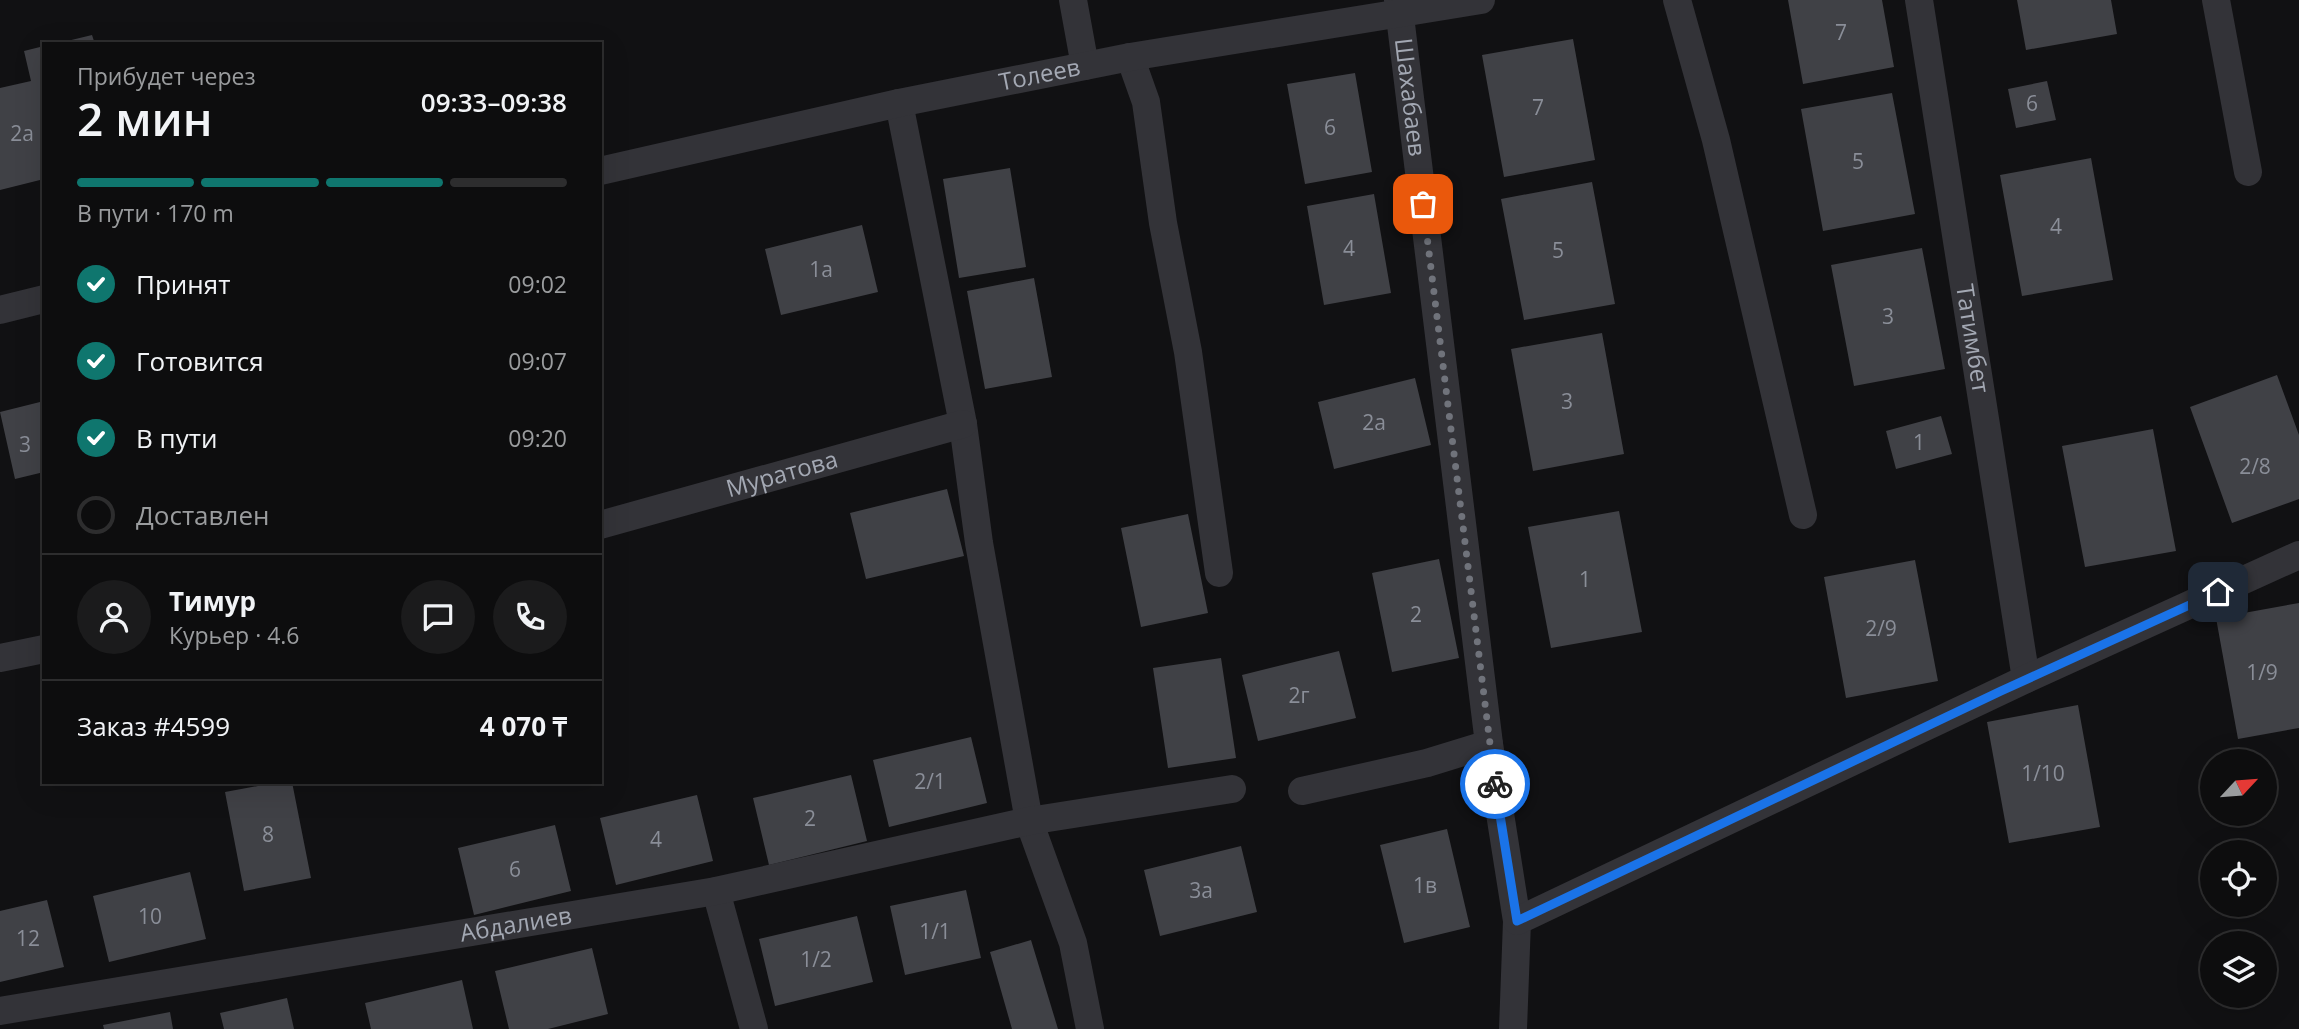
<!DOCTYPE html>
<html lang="ru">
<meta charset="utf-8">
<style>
body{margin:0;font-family:"Open Sans",sans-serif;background:#1b1b1c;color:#f1f3f6;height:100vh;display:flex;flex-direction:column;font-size:26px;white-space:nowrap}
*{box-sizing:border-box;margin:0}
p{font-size:23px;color:#9a9c9e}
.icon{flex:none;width:38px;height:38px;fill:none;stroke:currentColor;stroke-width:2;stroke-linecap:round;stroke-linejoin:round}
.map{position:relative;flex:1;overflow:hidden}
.side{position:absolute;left:42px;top:42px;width:560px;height:742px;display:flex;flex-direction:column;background:#0d0d0e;border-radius:0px;box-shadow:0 7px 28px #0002,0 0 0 2px #2d2d2e}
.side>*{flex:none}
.needle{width:46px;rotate:64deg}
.tools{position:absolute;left:2200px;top:749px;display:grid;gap:14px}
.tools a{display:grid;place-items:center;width:77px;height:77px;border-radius:50%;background:#0d0d0e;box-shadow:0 7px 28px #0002,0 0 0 2px #2d2d2e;font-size:35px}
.pin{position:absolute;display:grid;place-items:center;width:60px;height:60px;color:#fff;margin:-30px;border-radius:14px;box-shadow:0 4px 10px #0006}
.courier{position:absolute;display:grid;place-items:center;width:70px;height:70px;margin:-35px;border:5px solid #1a73e8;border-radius:50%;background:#fff;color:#222;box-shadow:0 2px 9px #0007}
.summary em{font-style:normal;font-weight:600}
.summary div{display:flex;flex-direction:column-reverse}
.summary{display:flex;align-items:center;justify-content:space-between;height:119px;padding:0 35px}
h1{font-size:46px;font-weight:600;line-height:52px}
.bar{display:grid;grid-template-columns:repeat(4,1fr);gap:10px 7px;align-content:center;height:84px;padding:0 35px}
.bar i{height:9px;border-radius:5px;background:#2d2d2e}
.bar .selected{background:#0f766e}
.bar p{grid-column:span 4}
.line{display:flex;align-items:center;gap:18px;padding:0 35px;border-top:2px solid #2d2d2e}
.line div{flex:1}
.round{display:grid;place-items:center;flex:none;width:74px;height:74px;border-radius:37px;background:#1b1b1c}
ol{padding:0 35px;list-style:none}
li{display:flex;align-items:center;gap:21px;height:77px}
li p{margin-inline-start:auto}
li .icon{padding:7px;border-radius:50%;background:#0f766e;color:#fff;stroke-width:4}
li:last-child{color:#9a9c9e}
li i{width:38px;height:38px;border:4px solid #2d2d2e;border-radius:50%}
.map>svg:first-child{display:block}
.building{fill:#404146}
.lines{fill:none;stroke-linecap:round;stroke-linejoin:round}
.street{stroke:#333338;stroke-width:28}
.done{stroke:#70737b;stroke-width:7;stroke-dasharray:0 12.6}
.route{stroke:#1a73e8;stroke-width:9}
.labels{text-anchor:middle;stroke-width:5;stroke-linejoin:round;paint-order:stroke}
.number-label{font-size:21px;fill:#8a8e98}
.street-label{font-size:24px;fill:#a3a8b3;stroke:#0c0c0e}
</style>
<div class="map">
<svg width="2299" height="1029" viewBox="0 0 2299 1029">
<rect width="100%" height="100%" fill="#111113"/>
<path class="building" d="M1788,0H1882L1894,67L1803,84Z
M2017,0H2111L2117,34L2026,50Z
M92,35L95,44H59V43Z
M1573,39L1595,160L1504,177L1482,55Z
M44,46V179L0,190V88L31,81L24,51Z
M1355,73L1372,172L1305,184L1287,84Z
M2047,81L2056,120L2016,128L2008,89Z
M1892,93L1915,214L1823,231L1801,109Z
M2091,158L2113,280L2022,296L2000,175Z
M1010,168L1026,267L959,278L943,179Z
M1592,182L1615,304L1524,320L1501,199Z
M1374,194L1391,293L1324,305L1307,206Z
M862,225L878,292L781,315L765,249Z
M1922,248L1945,369L1854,386L1831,265Z
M1034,278L1052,377L985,389L967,291Z
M1602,333L1624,454L1533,471L1511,349Z
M2277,375L2299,435V499L2232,523L2190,407Z
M1415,378L1431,445L1334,469L1318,402Z
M44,401V472L15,479L0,412Z
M1941,416L1952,454L1896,469L1886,431Z
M2153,429L2176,551L2085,567L2062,446Z
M947,489L964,556L866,579L850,513Z
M1619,511L1642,632L1551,648L1528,527Z
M1188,514L1208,613L1141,627L1121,528Z
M1439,559L1459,658L1392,672L1372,573Z
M1915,560L1938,681L1846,698L1824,577Z
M2299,603V728L2238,739L2216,618Z
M1339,651L1356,718L1258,741L1242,675Z
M1221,658L1236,758L1168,768L1153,668Z
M2078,705L2100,827L2009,843L1987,722Z
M971,737L987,803L889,827L873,760Z
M851,775L867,841L769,865L753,798Z
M279,782H292L311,878L244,891L225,792Z
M697,795L713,861L616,885L600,818Z
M555,825L571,891L474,915L458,848Z
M1447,829L1470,927L1404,943L1380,845Z
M1241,846L1257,912L1160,936L1144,870Z
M190,872L206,939L109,962L93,896Z
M966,890L981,958L905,975L890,906Z
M47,900L64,967L0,982V911Z
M857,916L873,982L775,1006L759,939Z
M1031,940L1058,1029H1012L990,952Z
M592,948L608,1014L548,1029H509L495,971Z
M462,980L473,1029H371L365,1003Z
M287,998L294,1029H224L220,1013Z
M170,1012L173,1029H104L103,1025Z"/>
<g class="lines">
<g class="street">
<path d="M1073,0L1085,66"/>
<path id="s1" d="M1398,0L1489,744L1517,921L1513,1029"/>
<path d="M1677,0L1716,140L1803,515"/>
<path id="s2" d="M1919,0L2026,679"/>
<path d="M2216,0L2248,172"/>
<path d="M1130,57L1146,102L1163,223L1188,352L1219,573"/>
<path d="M899,103L963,424L979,543L1029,821L1073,943L1090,1029"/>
<path id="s3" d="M600,171L899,103L1130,57L1481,0"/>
<path d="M0,310L44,299"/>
<path id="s4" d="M600,525L963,424"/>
<path d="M0,658L44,649"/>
<path d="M1302,791L1427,763L1489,744"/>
<path d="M716,891L754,1029"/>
<path d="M1517,921L2026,679L2299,555"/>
<path id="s5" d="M0,1011L716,891L1029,821L1232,789"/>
</g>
</g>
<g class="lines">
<path class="done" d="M1423,204L1495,784"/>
<path class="route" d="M1495,784L1517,921L2001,691L2218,592"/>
</g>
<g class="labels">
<g class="number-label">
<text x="1841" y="40">7</text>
<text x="2032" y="111">6</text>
<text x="1538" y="115">7</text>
<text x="1330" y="135">6</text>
<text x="22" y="141">2а</text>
<text x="1858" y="169">5</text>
<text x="2056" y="234">4</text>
<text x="1349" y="256">4</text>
<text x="1558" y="258">5</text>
<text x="821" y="277">1а</text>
<text x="1888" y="324">3</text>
<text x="1567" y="409">3</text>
<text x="1374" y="430">2а</text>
<text x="1919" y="450">1</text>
<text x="25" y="452">3</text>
<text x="2255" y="474">2/8</text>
<text x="1585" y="587">1</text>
<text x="1416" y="622">2</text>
<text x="1881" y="636">2/9</text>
<text x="2262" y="680">1/9</text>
<text x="1299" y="703">2г</text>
<text x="2043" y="781">1/10</text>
<text x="930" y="789">2/1</text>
<text x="810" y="826">2</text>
<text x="268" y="842">8</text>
<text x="656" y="847">4</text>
<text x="515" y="877">6</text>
<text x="1425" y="893">1в</text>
<text x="1201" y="898">3а</text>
<text x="150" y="924">10</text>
<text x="935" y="939">1/1</text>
<text x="28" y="946">12</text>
<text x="816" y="967">1/2</text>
</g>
<g class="street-label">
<text dy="8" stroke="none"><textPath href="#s3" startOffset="450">Толеев</textPath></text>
<text dy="8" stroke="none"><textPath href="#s1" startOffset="98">Шахабаев</textPath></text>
<text dy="8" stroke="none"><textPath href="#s2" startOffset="343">Татимбет</textPath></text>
<text dy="8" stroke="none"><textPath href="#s4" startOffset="189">Муратова</textPath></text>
<text dy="8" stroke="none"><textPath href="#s5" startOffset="523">Абдалиев</textPath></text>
</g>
</g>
</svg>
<div class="tools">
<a><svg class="needle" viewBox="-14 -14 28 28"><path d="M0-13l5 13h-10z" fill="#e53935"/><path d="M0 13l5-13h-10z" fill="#9a9c9e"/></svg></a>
<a><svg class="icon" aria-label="locate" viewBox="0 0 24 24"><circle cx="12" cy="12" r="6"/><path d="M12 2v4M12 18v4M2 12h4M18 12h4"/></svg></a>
<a><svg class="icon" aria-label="layers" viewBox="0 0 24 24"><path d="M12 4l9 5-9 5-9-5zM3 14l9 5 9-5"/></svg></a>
</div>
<div class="pin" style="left:1423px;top:204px;background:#ea580c"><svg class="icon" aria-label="bag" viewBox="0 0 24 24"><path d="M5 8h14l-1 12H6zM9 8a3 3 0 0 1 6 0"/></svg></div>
<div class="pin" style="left:2218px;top:592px;background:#1f2937"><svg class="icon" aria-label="home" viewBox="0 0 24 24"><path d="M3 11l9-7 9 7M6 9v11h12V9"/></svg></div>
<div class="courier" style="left:1495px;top:784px"><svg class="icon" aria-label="bike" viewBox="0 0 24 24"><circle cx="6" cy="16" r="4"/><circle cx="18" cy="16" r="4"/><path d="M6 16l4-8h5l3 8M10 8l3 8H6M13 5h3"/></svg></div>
<section class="side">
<div class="summary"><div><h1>2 мин</h1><p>Прибудет через</p></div><em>09:33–09:38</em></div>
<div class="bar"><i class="selected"></i><i class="selected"></i><i class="selected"></i><i></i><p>В пути · 170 m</p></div>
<ol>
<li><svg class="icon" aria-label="check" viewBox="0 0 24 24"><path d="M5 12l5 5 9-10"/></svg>Принят<p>09:02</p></li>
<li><svg class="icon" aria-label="check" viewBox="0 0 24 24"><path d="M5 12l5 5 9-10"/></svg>Готовится<p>09:07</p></li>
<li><svg class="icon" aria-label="check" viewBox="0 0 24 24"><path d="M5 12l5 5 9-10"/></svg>В пути<p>09:20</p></li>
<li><i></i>Доставлен</li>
</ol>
<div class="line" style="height:126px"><a class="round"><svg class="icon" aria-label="person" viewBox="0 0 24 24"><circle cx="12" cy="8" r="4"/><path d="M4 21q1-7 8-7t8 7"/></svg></a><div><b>Тимур</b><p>Курьер · 4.6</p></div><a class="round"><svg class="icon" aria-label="chat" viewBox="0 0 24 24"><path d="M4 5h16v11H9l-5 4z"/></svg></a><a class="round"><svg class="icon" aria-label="phone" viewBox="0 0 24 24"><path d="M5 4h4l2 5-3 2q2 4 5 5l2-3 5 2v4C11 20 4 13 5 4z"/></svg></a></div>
<div class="line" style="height:91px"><div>Заказ #4599</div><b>4 070 ₸</b></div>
</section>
</div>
